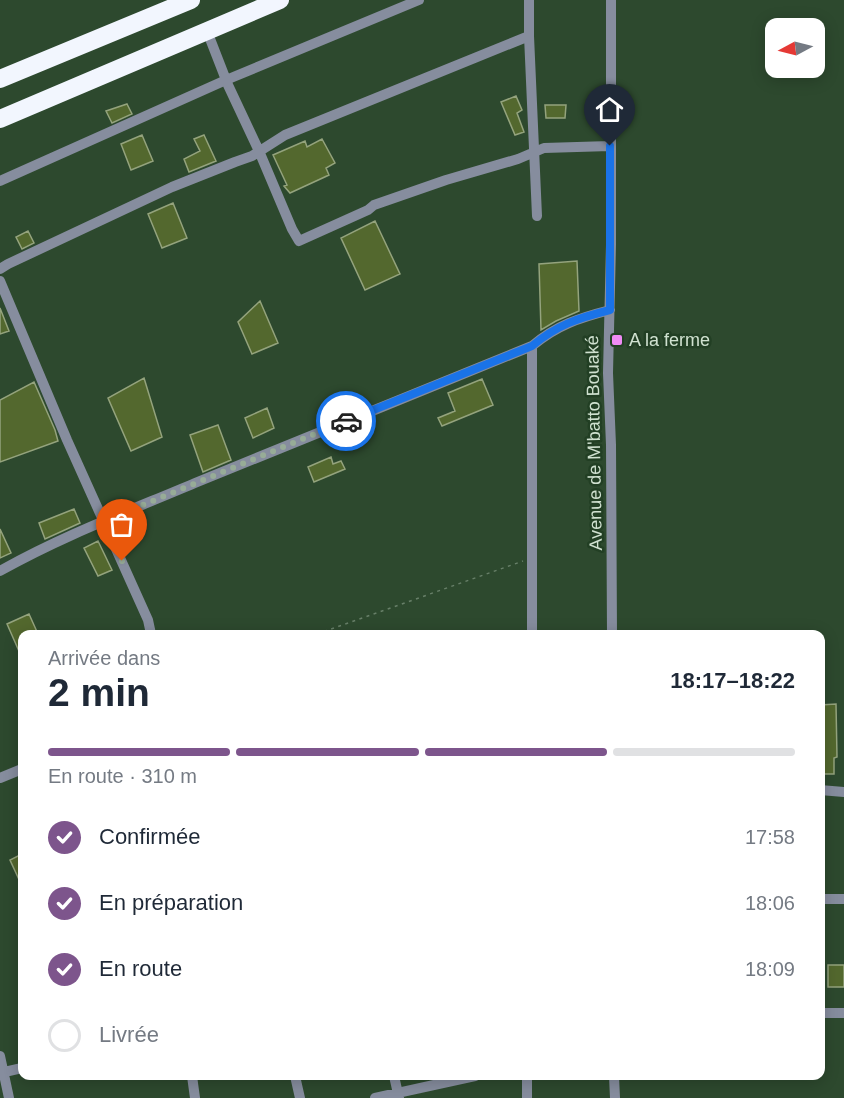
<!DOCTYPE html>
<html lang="fr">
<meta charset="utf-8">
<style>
body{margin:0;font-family:Arial,sans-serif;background:#f6f6f7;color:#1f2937;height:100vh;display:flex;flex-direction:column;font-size:22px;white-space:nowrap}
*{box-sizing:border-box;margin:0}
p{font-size:20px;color:#747a83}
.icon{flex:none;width:33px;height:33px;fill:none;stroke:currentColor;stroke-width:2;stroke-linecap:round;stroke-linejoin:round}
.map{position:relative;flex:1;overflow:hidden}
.side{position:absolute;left:18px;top:630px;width:807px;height:450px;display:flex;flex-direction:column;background:#fff;border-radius:12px;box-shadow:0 3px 15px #0003}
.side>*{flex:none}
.needle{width:39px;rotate:263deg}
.tools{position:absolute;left:765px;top:18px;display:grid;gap:12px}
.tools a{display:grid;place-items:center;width:60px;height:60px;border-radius:12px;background:#fff;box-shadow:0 3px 15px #0003;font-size:30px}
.pin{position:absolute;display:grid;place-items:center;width:51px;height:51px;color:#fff;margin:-62px -26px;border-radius:50% 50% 50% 0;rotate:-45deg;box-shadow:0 0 6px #0007}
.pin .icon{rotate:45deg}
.courier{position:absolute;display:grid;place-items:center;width:60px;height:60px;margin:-30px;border:4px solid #1a73e8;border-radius:50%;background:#fff;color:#222;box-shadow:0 2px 8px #0007}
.headline em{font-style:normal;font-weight:800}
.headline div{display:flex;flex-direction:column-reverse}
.headline{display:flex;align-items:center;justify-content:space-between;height:102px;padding:0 30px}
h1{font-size:39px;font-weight:800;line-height:45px}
.bar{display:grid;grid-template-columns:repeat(4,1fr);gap:9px 6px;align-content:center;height:72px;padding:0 30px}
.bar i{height:8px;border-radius:4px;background:#e0e1e3}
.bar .on{background:#7d558c}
.bar p{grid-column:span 4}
ol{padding:0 30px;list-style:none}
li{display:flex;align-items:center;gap:18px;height:66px}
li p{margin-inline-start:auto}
li .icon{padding:6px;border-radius:50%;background:#7d558c;color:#fff;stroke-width:4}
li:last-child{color:#747a83}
li i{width:33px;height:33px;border:3px solid #e0e1e3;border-radius:50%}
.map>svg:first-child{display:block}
.building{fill:#53682e;stroke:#94a37d;stroke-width:1.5}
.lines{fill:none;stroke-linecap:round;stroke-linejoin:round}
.path{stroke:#677f68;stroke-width:1.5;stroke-dasharray:3 4.5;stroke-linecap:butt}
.minor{stroke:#868d9e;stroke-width:10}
.highway{stroke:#f2f6fe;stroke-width:18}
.done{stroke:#97ac97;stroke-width:6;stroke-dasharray:0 10.8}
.route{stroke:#1a73e8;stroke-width:8}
.poi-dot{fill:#f08bf5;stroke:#223f24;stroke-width:2}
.labels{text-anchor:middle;stroke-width:5;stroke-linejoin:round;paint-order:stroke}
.poi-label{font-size:18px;fill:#d0e1d0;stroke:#223f24;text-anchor:start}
.street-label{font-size:18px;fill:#d0e1d0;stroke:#223f24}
</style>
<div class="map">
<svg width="844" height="1098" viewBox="0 0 844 1098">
<rect width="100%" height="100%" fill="#2d492e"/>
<path class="building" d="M516,96L522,110L517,113L524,132L515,135L501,102Z
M127,104L132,114L112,123L106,111Z
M545,105H566L565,118H546Z
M142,135L153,161L131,170L121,144Z
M204,135L216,161L189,172L184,159L200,151L194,139Z
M322,139L335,163L326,168L329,175L290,193L284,186L287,185L273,155L305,141L307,147Z
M173,203L187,238L162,248L148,214Z
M375,221L400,274L365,290L341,238Z
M28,231L34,243L22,249L16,237Z
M577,261L579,311L556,321L541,330L539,264Z
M260,301L278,343L252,354L238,322Z
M0,308L9,331L0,334Z
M144,378L162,437L131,451L108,398Z
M482,379L493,405L442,426L438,418L455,411L448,393Z
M34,382L55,430L58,441L0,462V400Z
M267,408L274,428L253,438L245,418Z
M218,425L231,460L203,472L190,435Z
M331,457L333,464L341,461L345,469L314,482L308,467Z
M74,509L80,523L45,539L39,523Z
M0,529L11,553L0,558Z
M98,541L112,570L98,576L84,548Z
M29,614L38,634H22V658L7,624Z
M836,704L837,757L834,758V774H820V705Z
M22,854V886L10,860Z
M828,965H844V987H828Z"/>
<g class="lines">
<path class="path" d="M317,634L523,561"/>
<path class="minor" d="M529,0V36L537,216
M611,0V245L608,373L611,445L612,634
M207,31L228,85L259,151L292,229L299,241L368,210L374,205L446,180L518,159L544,148L610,146
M0,181L226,80L419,0
M0,269L8,264L172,187L235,162L252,156L285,135L529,36
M0,281L67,440L148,620L151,634
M532,346V634
M0,571C62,536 129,511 195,483C307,437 420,392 532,346C557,325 579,318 610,310
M0,778L22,769
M820,790L844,792
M820,899H844
M820,1013H844
M0,1056L9,1098
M0,1073L22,1068
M192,1076L195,1098
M295,1076L300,1098
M394,1076L399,1098
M527,1076V1098
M614,1076L615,1098
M375,1098L475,1076"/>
<path class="highway" d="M0,79L191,0
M0,119L280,0"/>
</g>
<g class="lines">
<path class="done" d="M122,561L104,521L346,421"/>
<path class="route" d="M346,421L532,346C557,325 578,318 610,310V146"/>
</g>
<rect class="poi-dot" x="611" y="334" width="12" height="12" rx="3"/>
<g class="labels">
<g class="poi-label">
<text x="629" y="346">A la ferme</text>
</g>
<g class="street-label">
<text transform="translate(594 443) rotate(-91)" y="6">Avenue de M'batto Bouaké</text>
</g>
</g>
</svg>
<div class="tools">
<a><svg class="needle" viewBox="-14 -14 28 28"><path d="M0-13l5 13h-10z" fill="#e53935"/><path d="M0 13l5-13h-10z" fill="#747a83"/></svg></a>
</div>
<div class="pin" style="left:122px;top:561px;background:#ea580c"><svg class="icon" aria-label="bag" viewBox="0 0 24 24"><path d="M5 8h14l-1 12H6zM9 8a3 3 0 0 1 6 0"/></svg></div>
<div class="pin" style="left:610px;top:146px;background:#1f2937"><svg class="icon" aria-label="home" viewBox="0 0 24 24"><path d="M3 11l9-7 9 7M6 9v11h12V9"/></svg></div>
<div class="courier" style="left:346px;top:421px"><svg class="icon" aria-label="car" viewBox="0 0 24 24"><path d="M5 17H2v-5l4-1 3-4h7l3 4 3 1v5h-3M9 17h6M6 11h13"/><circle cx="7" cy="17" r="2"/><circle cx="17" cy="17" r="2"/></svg></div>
<section class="side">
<div class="headline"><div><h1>2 min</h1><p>Arrivée dans</p></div><em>18:17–18:22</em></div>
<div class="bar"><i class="on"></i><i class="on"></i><i class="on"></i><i></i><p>En route · 310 m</p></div>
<ol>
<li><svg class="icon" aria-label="check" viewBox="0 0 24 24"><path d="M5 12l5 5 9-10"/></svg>Confirmée<p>17:58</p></li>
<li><svg class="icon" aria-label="check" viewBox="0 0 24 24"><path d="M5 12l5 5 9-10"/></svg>En préparation<p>18:06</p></li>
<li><svg class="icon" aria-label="check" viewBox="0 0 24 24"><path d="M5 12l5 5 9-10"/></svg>En route<p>18:09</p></li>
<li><i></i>Livrée</li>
</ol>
</section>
</div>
